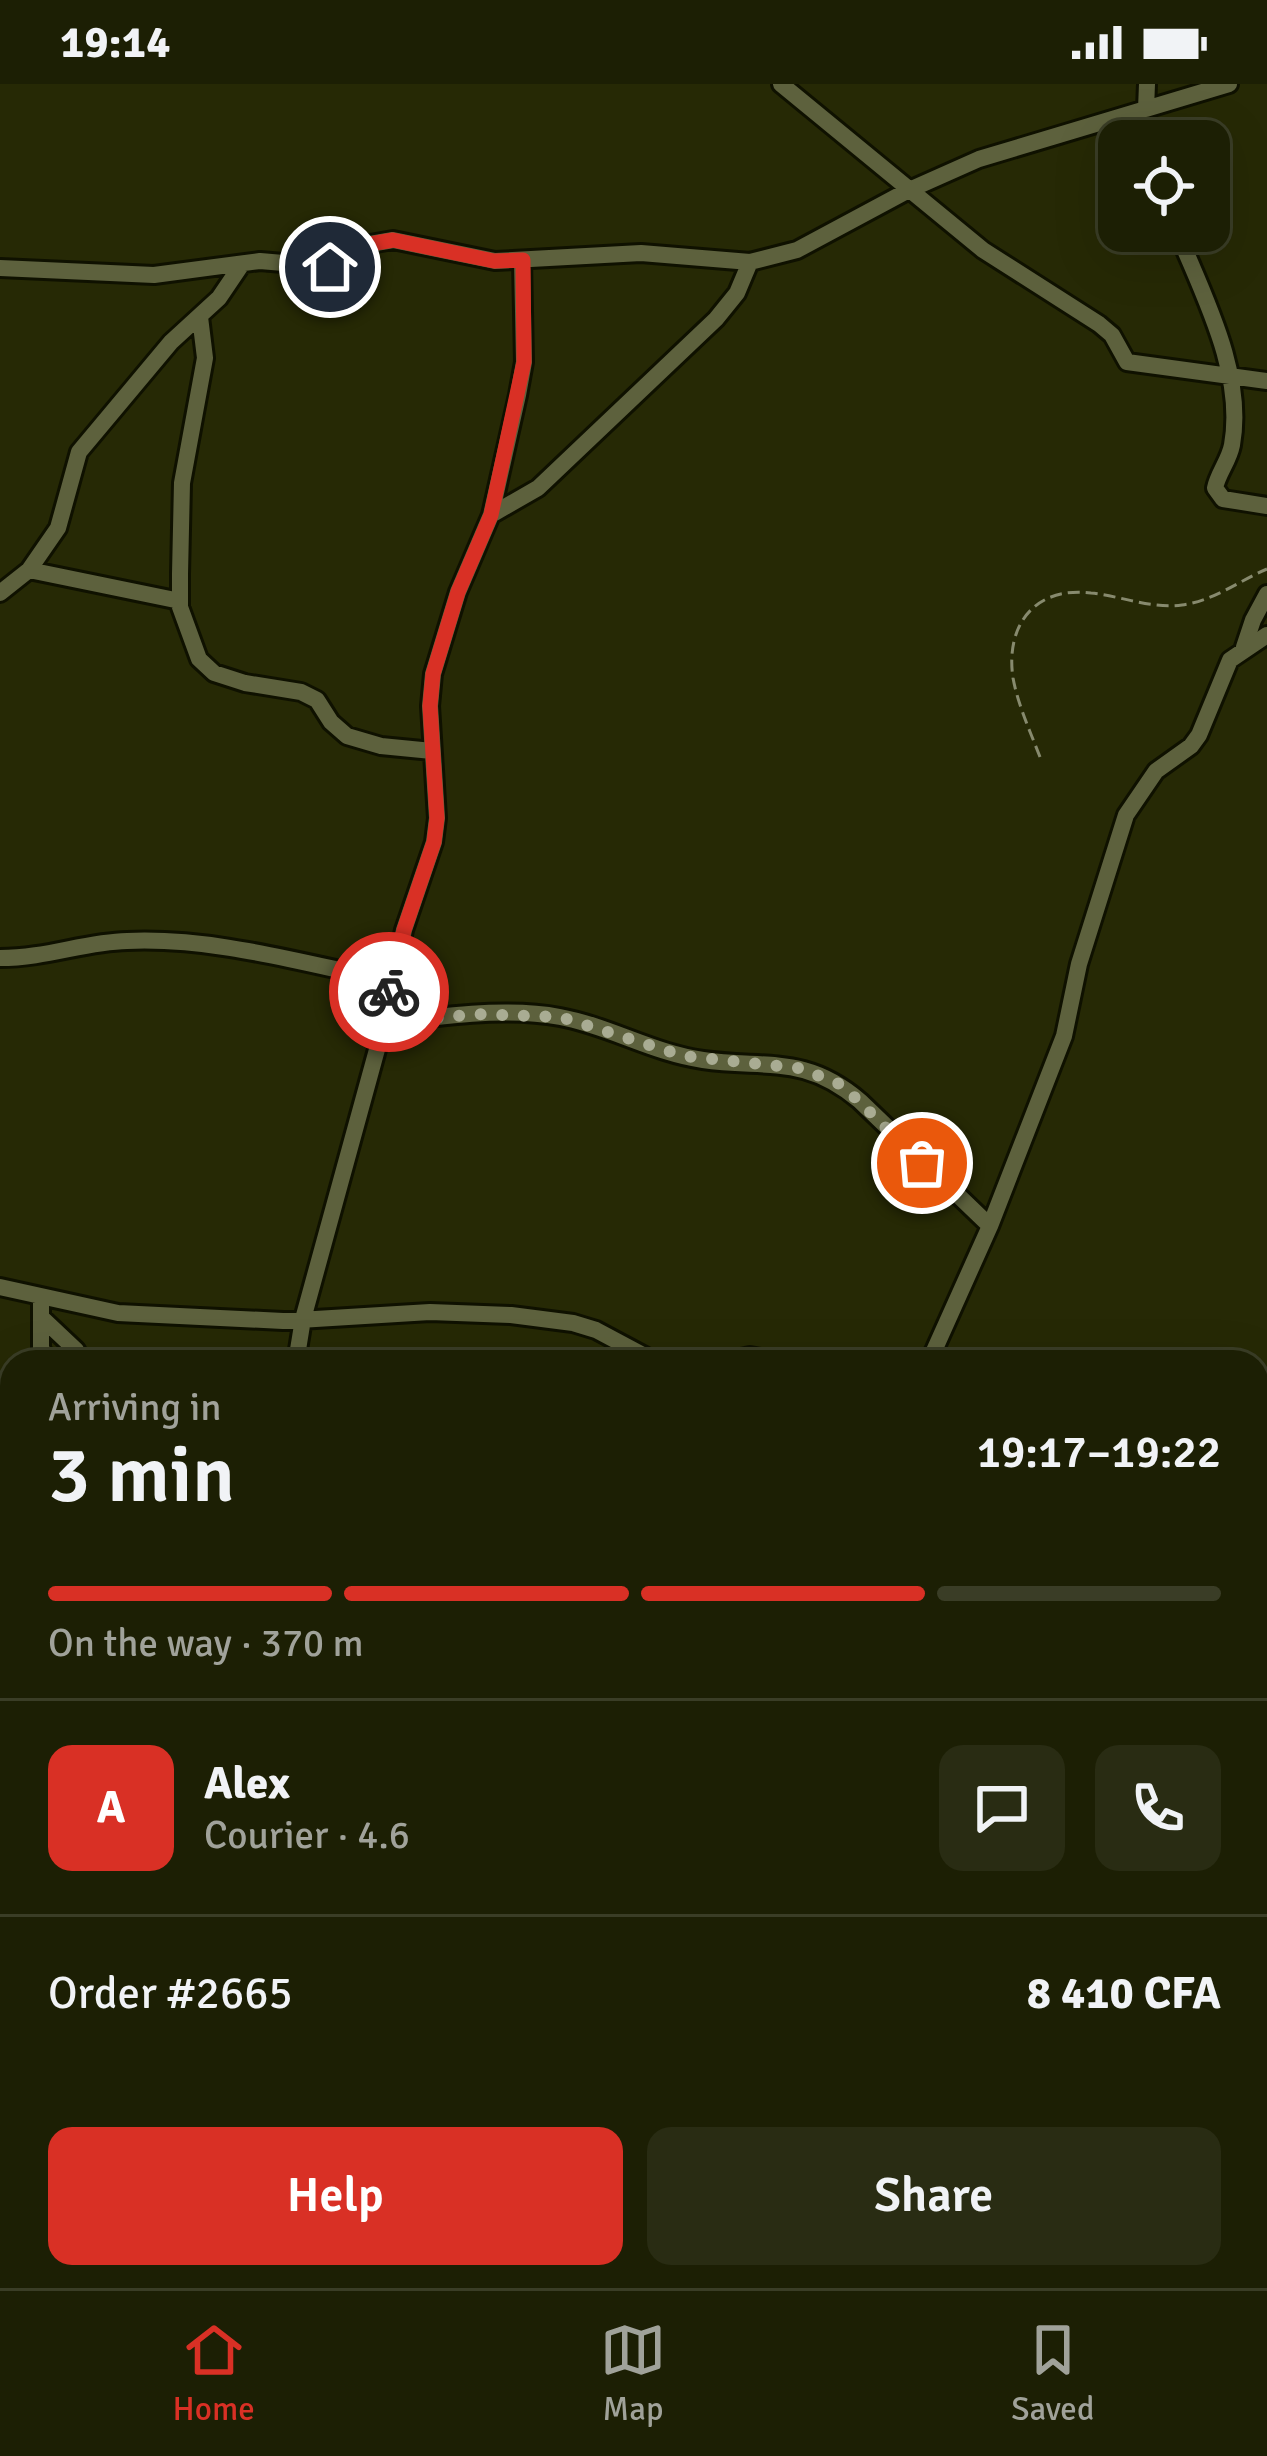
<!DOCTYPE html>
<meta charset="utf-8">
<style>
body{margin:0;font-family:Signika,sans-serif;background:#292c13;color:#f1f3f6;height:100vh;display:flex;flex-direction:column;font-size:45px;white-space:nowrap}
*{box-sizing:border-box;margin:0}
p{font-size:39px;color:#a0a29a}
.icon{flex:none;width:66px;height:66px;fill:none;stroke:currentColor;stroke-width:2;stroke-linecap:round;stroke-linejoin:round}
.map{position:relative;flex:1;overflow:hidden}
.drawer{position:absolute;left:0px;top:1266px;width:1269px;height:939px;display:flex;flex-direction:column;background:#1c1f04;border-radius:36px 36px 0 0;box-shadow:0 12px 48px #0002,0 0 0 3px #3a3d26}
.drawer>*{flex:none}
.controls{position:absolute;left:1098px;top:36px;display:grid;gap:24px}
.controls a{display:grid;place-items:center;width:132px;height:132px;border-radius:24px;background:#1c1f04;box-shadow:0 12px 48px #0002,0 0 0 3px #3a3d26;font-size:60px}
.pin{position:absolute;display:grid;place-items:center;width:102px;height:102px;color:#fff;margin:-51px;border:6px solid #fff;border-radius:50%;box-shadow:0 3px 12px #0007}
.courier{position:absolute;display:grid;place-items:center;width:120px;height:120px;margin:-60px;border:9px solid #d93025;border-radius:50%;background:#fff;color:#222;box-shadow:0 3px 15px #0007}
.head em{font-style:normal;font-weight:600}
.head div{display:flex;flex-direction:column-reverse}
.head{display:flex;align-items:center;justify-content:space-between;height:204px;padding:0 48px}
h1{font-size:78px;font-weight:600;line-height:90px}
.bar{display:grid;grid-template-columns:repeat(4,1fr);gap:18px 12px;align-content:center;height:144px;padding:0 48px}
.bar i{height:15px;border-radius:9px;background:#3a3d26}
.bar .current{background:#d93025}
.bar p{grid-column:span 4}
.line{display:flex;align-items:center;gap:30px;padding:0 48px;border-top:3px solid #3a3d26}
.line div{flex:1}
.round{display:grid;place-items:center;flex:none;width:126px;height:126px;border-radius:24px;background:#292c13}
.action{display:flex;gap:24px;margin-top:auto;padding:24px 48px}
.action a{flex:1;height:138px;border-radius:24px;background:#d93025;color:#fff;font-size:48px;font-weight:600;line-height:138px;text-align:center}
.action a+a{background:#292c13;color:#f1f3f6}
.status{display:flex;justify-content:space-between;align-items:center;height:84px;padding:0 60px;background:#1c1f04;direction:ltr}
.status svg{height:33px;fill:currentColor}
.tabs{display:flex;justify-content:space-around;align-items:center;height:168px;border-top:3px solid #3a3d26;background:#1c1f04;font-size:33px;color:#a0a29a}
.tabs a{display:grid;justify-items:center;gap:6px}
.tabs .current{color:#d93025}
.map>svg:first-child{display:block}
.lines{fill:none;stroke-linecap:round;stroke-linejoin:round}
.street-casing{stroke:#0f1100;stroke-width:22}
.path{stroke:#878a6e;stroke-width:3;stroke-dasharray:12 6;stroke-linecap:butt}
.street{stroke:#5d613d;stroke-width:16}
.done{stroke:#a9ac93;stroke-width:12;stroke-dasharray:0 21.6}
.route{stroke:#d93025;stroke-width:15}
</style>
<div class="status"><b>19:14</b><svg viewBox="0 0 49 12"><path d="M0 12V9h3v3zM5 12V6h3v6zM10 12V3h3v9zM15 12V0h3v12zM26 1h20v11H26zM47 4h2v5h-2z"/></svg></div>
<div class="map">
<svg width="1267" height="2204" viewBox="0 0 1267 2204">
<rect width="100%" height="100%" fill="#262905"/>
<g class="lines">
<defs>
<path id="street" d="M781,0L983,166L1099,240L1112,251L1127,278L1267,297
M1146,25L1147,0
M1136,28L1146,57
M1177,147C1203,211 1245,289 1232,361C1229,377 1218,389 1215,404L1223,415L1267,422
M0,184L154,191L260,177L330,183L370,160L393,156L495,177L641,169L750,178L797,166L907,107L979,75L1229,0
M200,233L205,274L182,399L180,490V523L199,575L214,589L245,599L301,608L317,616L331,638L347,652L381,662L432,667
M491,431L538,404L716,235L737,209L750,178
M29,486L180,517
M0,509L29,486L58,444L79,368L171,258L219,214L242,180
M1244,563L1253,536L1267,510
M0,874C47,874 84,858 127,857C216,853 305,880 391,897
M384,940C438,932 506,923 560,933C609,942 653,969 703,976C765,985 805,970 860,1017L990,1142
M0,1203L118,1229L283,1237L430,1228L511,1231L573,1239L596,1246L656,1278
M41,1214V1263L46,1278
M41,1233L76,1266L82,1278
M296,1278L303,1235L384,940L404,846L434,758L437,734L430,622L433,590L458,508L491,431L518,311L524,278L522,176
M724,1278L750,1272L780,1278
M929,1278L990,1142L1064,952L1079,880L1126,731L1156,687L1191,662L1199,651L1230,576L1267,551
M1257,1377H1267
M0,1402L12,1411
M0,1434L12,1436
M0,1604L12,1609
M0,1682L12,1683
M1257,1776L1267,1771
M0,1803L12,1805
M0,1853H12
M0,1943L12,1920
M0,1958L12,1959
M1257,1960L1267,1949
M0,2161L6,2135L12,2131
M209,2204L210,2193
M742,2204L747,2193
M1118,2204L1124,2193
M1263,2204L1267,2201"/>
</defs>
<use href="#street" class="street-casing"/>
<path class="path" d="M1040,673C1030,647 1018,621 1013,594C1005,540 1036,502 1091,509C1121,512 1151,525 1182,521C1213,517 1239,497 1267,485
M1257,1847L1267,1853
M689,2204L728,2195"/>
<use href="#street" class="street"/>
</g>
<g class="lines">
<path class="done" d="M389,908L384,940L474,930L560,933L684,972L799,984L842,1001L922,1079"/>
<path class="route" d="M330,183L370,160L393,156L494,177L523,176L524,278L491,431L458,508L433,590L430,622L437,734L434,758L404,846L389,908"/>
</g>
</svg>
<div class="controls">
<a><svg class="icon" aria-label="locate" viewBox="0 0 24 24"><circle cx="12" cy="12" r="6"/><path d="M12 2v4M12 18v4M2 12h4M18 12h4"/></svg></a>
</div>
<div class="pin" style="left:922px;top:1079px;background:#ea580c"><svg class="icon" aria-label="bag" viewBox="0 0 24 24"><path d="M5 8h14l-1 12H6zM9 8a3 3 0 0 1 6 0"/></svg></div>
<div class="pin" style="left:330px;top:183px;background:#1f2937"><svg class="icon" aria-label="home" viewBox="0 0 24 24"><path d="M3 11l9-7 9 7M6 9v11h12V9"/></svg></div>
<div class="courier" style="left:389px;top:908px"><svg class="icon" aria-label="bike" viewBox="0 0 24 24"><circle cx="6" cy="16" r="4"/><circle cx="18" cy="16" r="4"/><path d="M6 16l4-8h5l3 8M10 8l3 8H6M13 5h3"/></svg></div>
<section class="drawer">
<div class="head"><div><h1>3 min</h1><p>Arriving in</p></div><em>19:17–19:22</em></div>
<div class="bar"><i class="current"></i><i class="current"></i><i class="current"></i><i></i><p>On the way · 370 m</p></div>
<div class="line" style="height:216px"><b class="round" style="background:#d93025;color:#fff">A</b><div><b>Alex</b><p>Courier · 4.6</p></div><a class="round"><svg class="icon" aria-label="chat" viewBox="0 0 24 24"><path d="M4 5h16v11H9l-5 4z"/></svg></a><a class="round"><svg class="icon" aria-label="phone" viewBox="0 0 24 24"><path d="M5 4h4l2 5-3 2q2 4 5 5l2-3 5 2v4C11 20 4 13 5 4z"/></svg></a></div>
<div class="line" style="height:156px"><div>Order #2665</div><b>8 410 CFA</b></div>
<div class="action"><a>Help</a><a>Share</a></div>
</section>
</div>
<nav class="tabs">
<a class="current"><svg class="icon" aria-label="home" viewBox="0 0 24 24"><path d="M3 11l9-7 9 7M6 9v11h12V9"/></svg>Home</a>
<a><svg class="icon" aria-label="map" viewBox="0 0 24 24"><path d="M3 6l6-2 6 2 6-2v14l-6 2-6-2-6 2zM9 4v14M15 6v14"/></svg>Map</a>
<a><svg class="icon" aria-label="saved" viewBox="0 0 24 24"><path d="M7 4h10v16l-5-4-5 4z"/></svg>Saved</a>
</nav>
